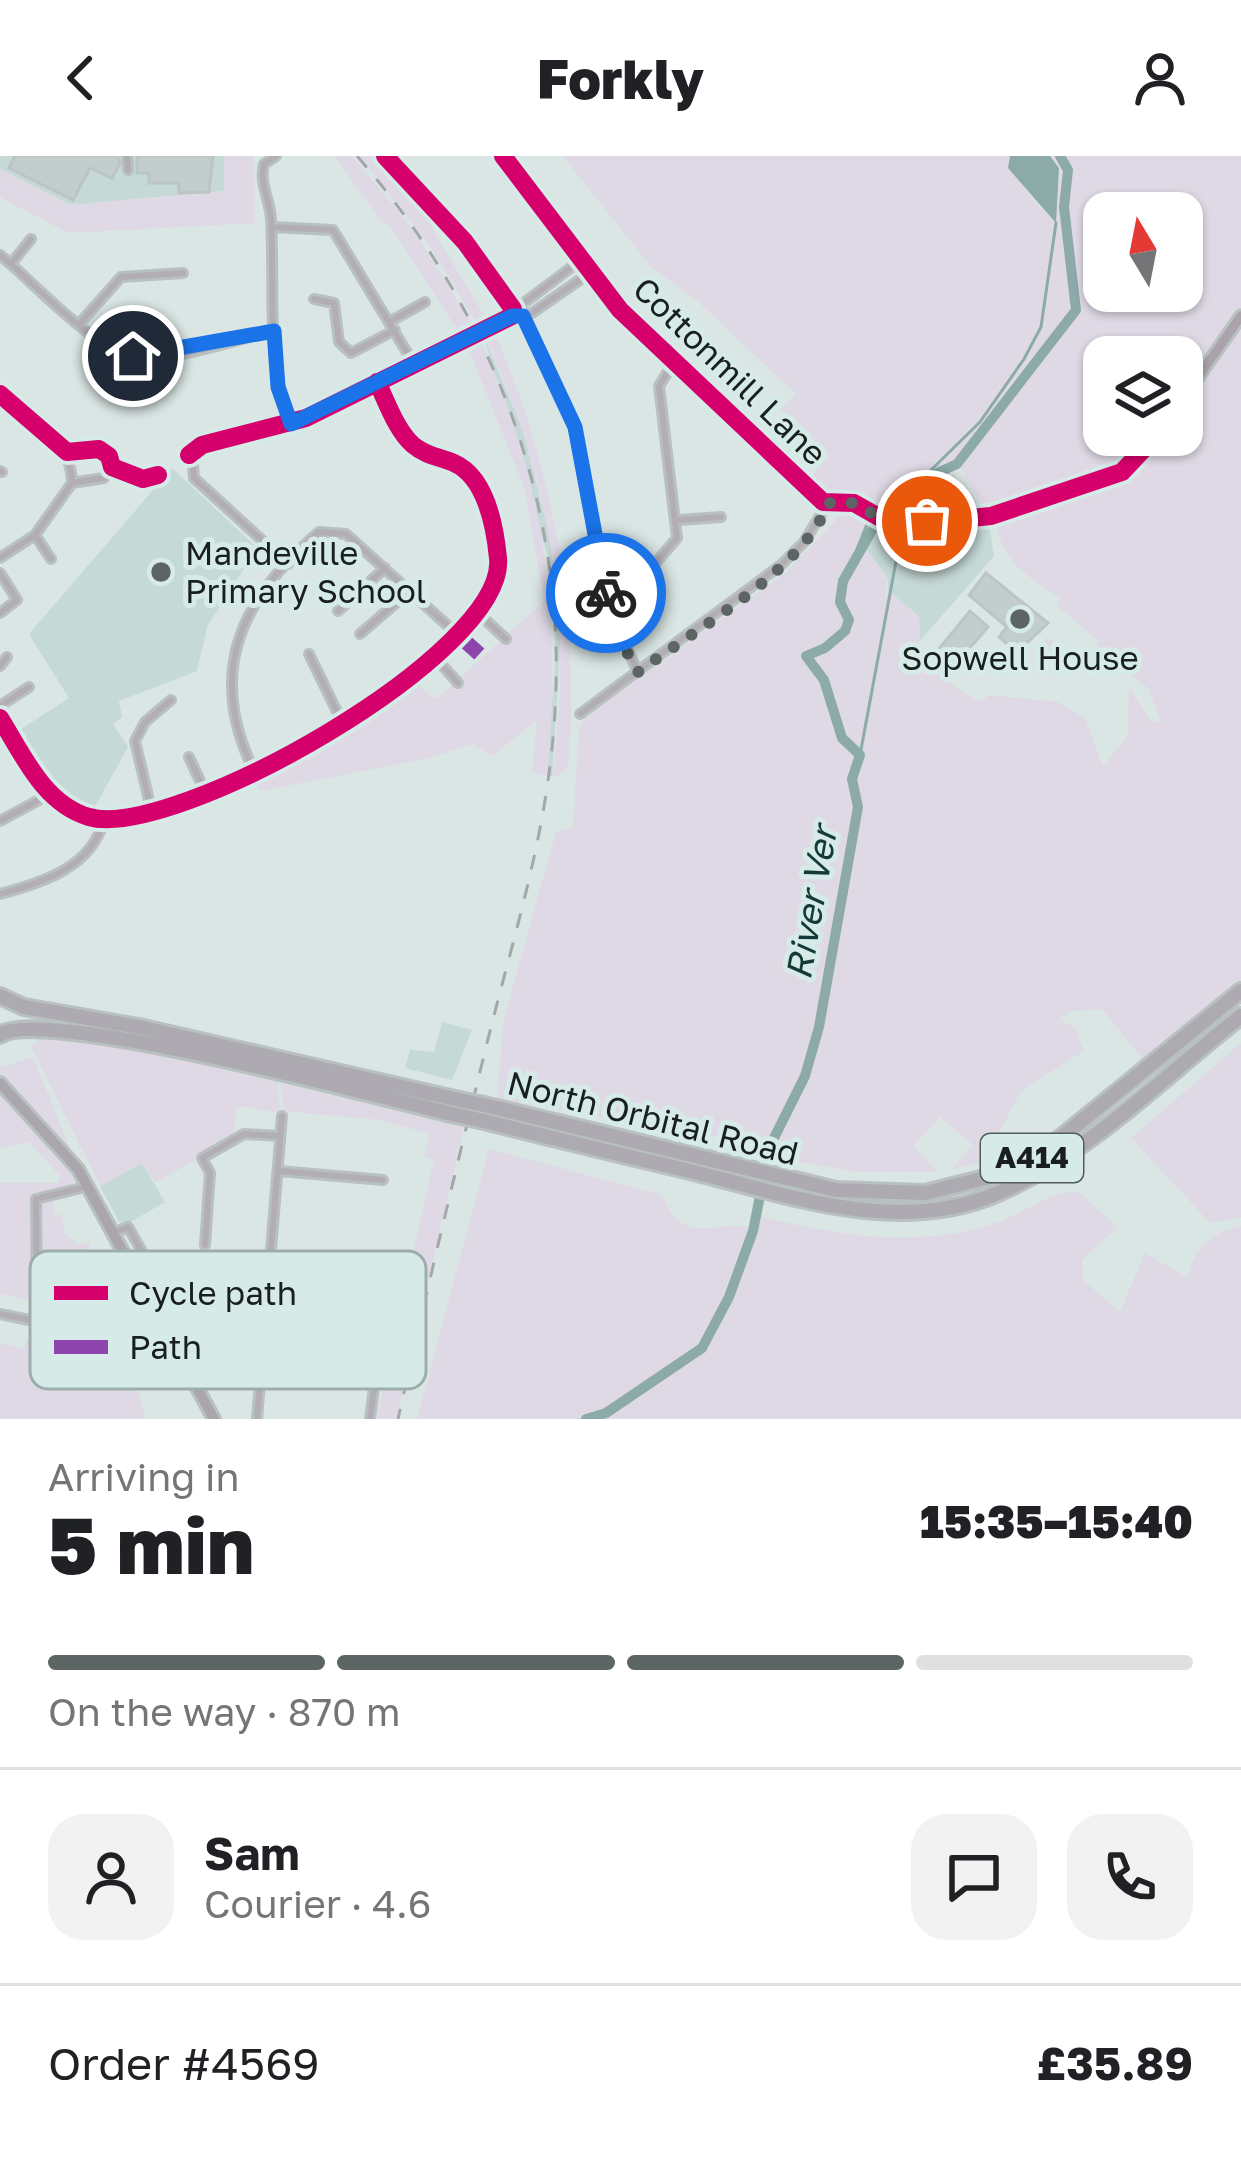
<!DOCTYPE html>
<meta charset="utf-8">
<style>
body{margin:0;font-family:"Golos Text",sans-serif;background:#f2f2f2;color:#202124;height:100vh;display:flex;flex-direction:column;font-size:45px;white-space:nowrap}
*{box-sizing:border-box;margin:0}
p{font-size:39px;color:#757577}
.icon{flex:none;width:66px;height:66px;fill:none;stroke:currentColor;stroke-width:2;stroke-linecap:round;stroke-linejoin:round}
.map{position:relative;height:1263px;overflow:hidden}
.panel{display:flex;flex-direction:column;background:#fff;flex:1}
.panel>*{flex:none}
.needle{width:78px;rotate:350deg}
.fabs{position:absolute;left:1083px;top:36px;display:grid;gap:24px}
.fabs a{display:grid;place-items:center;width:120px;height:120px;border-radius:24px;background:#fff;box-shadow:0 3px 9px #0004;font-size:60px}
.pin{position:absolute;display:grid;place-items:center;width:102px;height:102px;color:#fff;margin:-51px;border:6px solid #fff;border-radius:50%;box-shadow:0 3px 12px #0007}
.courier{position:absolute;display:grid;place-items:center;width:120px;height:120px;margin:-60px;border:9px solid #1a73e8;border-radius:50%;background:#fff;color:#222;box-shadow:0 3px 15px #0007}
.head em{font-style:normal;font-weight:800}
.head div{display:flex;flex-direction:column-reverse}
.head{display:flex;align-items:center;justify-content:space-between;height:204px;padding:0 48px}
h1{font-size:78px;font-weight:800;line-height:90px}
.bar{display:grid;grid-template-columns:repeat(4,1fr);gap:18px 12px;align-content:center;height:144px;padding:0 48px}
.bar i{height:15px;border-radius:9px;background:#e0e0e0}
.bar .on{background:#5c6563}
.bar p{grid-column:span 4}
.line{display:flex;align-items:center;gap:30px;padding:0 48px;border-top:3px solid #e0e0e0}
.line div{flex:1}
.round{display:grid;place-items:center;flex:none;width:126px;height:126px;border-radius:36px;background:#f2f2f2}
header{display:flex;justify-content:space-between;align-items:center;height:156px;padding:0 48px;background:#fff;font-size:54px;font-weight:800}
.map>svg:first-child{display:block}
.built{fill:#c5d9d6}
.green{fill:#dfd9e5;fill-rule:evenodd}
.water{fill:#8caba8}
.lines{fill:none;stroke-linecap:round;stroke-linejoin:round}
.stream{stroke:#8caba8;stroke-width:3}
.river{stroke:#8caba8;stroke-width:10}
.building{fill:#c2cecc;stroke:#bcc5c4;stroke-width:3}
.street-casing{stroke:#b8c1c0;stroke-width:12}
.secondary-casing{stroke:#b8c1c0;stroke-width:15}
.primary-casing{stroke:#b8c1c0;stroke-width:16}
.highway-casing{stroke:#b8c1c0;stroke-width:20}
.street{stroke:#b3aeb5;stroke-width:6}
.secondary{stroke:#aaa3ac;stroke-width:9}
.primary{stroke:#aba6ae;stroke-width:10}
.highway{stroke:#adaab2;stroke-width:14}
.rail{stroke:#a4a7a9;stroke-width:3;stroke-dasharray:15 15;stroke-linecap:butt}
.street-bridge-casing{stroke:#b8c1c0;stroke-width:12;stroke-linecap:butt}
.highway-bridge-casing{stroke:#b8c1c0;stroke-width:20;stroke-linecap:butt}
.street-bridge{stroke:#b3aeb5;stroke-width:6}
.highway-bridge{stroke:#adaab2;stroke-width:14}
.quiet{stroke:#8e44ad;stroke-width:15;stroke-dasharray:30 15;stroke-linecap:butt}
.cycleway-casing{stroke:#d6eae8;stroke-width:26}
.cycleway{stroke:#d6006c;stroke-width:18}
.done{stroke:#5c6563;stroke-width:12;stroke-dasharray:0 21.6}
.route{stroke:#1a73e8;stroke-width:15}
.poi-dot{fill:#5c6563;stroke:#d6eae8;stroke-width:4.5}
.labels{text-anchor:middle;stroke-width:10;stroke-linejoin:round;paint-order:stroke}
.shield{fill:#d6eae8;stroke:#515c5b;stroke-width:3}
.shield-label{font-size:30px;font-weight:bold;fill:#181f1e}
.street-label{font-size:33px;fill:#181f1e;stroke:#d6eae8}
.poi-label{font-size:33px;fill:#181f1e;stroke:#d6eae8;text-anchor:start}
.water-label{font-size:36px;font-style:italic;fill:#133a37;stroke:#d6eae8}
.key{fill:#d6eae8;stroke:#9dadab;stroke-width:3}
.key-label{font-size:33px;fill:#181f1e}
</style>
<header><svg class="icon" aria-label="back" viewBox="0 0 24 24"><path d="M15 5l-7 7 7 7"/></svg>Forkly<svg class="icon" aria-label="person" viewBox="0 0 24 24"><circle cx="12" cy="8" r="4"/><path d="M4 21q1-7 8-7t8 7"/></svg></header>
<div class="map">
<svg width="1241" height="1263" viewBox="0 0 1241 1263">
<rect width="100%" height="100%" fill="#dae6e4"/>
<path class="built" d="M0,0H224L225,35L70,49L0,13Z
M484,181L523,274L550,381L561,478L552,620L547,619L556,493L548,401Z
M172,312L257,392L207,471L197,515L119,545L122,561L113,568L128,591L92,656L52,630L15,577L69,542L29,478Z
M954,319L970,340L957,363L989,368L994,400L920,485L919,461L888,434V423L866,393L899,341L914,329Z
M442,866L472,874L452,924L405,912L410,894L434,896Z
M142,1007L165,1046L122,1071L100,1030Z"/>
<path class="green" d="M224,0H254L255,67L68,77L0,41V13L70,49L224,35Z
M334,0H352L412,72L476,175L462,181L390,70L381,65Z
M360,0H382L437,59L440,64L432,72L489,168L480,173L431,92Z
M563,0H1010L1008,12C1024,29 1037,54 1056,65L1059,12L1050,0H1241V825L1142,903L1102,853L1072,855L1059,863L1074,871L1084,895L1021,935L985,1005L951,1014L973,989L940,961L914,990L938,1016H857L770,1001L769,990L497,944L503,866L556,676L573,671L579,572L586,560L785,417L835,365L836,354L856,352L883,369L866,393L888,423L884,446L888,434L920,461C910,501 949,530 981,546L989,539L1058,546L1085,562L1103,611L1128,579L1129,530L1151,566L1161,565L1148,532L1111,506C1083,527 1065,513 1041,494L1047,481L1079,505L1094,500L1098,484L1057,450L1060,442C1028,421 1005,408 996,369L1000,361L1067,336L1074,341L1077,325L986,356L961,313L914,329L881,358L826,339L809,323L830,299L781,254L796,238L694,142L652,112ZM1104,57H1182V135H1104ZM1104,201H1182V279H1104Z
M494,175C553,309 581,464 568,611L557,620H552C574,469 551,318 484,181Z
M480,183C545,325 563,464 547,619L532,618L537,564L493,600L472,588L429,602L260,635L254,619L342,572L412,522L432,542L439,541L544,445L525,334L467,189Z
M40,874L248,913L464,971L396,1263H376L434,1004L424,1000L430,978L380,964L283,955L281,926L347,944L263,919L146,896L278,926L280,957L237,950L233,982L155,1027L142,1007L100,1030L31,890L39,886L29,879Z
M1241,887V1061L1210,1067L1131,982Z
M30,902L34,904L74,1001L0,920V911Z
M0,935L77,1023C65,1040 40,1028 30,1049L33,1145L0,1138V1027H58L60,1020L29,986L0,992Z
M489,993L662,1039C684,1091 708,1065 754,1071L757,1060C836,1079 913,1093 993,1068C1020,1060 1051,1033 1079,1036L1117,1071L1082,1104L1083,1124L1120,1156L1145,1097L1187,1121C1197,1090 1209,1078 1241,1070V1263H417Z
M52,1041L54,1059H62L64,1076L78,1089L90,1086L94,1149L137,1227L145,1263H0V1187L24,1193L27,1183L43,1192H76L79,1214L115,1208L101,1182L42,1186L36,1052Z"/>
<path class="water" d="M1010,0H1050L1059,12L1056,67L1008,12Z"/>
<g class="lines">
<path class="stream" d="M874,355L930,315L980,266L1024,203L1041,171L1056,67
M857,393L870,361
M860,599L897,400L915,364"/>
<path class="river" d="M586,1263L606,1257L702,1192L729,1141L753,1075L770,990L805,920L819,871L858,651L852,623L860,599L842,582L824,524L806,500L825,492L845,475L849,464L840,446L843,425L879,362L913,328L957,308L1076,154L1064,51L1068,14L1060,0"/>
</g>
<path class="building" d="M15,0H117L120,7L112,22L90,12L73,44L9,12Z
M137,0H213L209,36L179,37V27H149V17H137Z
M986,417L1048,467L1017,496L999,481L1007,471L969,439Z
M970,455L988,471L955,509L938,494Z"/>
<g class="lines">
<defs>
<path id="street" d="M127,0L128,14
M276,0L264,8C259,27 270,44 271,63C275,132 265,203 291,268
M385,0L465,86L513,153
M272,71L333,74L414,208
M0,99C34,126 93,194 135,200C177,206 232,184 274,175
M11,108L31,83
M314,143L334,147L339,186L351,197L395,174
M512,156L581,104
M523,161L575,271L611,459L638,516
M391,165L425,146
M80,167L121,121L183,117
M491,172L532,157L591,116
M0,238C32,263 71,282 72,327L35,379L0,402
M67,296L99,293L112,307L104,322L72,327
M0,315L2,316
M679,364L721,361
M35,379L51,403
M288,408L194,322L192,296L306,262L466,185
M0,417L17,444L0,457
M606,434L641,424L677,382L659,230L674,206
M338,455L385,412
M478,457L506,483
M360,478L410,435
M309,498L342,566
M434,500L458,527
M0,510L7,501
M0,550L29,531
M580,558L781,409L804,386L828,347
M0,562C23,599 44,648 89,661C173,685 508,497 498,402C495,371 486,321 454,307C440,301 426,300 413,289C396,274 387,246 377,226
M189,601L205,636
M254,615C206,517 240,443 319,376L346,378L457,478
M152,657L135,585L145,566L171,544
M0,665L50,638
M0,738C42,727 93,711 104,663
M279,1015L383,1024
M113,1077L128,1071L155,1118L154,1125L144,1132
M205,1089L210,1017L202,1002L244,978L280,980
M267,1139C371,1148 386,1153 370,1262
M358,1156L373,1114L367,1113
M0,1158L29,1164L37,1157L36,1043L85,1031
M257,1263L282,960"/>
<path id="secondary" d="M503,0L620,154L823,346L854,347L884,364L908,353L929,366L991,360L1122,316L1157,279
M1182,244L1241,160"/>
<path id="primary" d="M0,927L78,1013L214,1263"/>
<path id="highway" d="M0,840L24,851L139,871L459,944
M0,879C41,849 388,943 456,959
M484,949L836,1034L925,1037L997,1019L1047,993L1241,835
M480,964C551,982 622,999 694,1016C791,1040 900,1080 998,1037C1090,997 1163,921 1241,860"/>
</defs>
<use href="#street" class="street-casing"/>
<use href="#secondary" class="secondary-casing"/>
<use href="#primary" class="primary-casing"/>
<use href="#highway" class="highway-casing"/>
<use href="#street" class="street"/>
<use href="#secondary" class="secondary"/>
<use href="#primary" class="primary"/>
<use href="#highway" class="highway"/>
<path class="rail" d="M357,0C506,171 579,384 550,610C539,700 512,788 490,875C458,1004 427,1133 398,1263"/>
<defs>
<path id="street-bridge" d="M466,185L491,172"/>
<path id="highway-bridge" d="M459,944L484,949
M456,959L480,964"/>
</defs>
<use href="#street-bridge" class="street-bridge-casing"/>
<use href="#highway-bridge" class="highway-bridge-casing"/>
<use href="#street-bridge" class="street-bridge"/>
<use href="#highway-bridge" class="highway-bridge"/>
<path class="quiet" d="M457,478L486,504"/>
<defs>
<path id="cycleway" d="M503,0L620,154L823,346L854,347L884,364L908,353L929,366L991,360L1122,316L1157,279
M0,238L67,296L99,293L109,300L112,311L143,323L158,319
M189,299L202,289L306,262L512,160L513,153L465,86L385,0
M0,562C23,599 44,648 89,661C173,685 508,497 498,402C495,371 486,321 454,307C440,301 426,300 413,289C396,274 387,246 377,226"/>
</defs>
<use href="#cycleway" class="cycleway-casing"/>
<use href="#cycleway" class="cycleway"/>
</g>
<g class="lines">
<path class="done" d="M606,437L616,476L638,516C693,475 806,412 828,347H854L884,364L912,353L927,365"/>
<path class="route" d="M133,200L274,175L278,231L291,268L512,160H523L575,271L606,437"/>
</g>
<g class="poi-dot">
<circle cx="161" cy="416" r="12"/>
<circle cx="1020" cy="463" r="12"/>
</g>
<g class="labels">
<rect class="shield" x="981" y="978" width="102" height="48" rx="9"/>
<g class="shield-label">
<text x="1032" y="1012">A414</text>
</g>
<g class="street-label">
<text transform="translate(730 215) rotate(44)" y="12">Cottonmill Lane</text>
<text transform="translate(653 962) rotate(14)" y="12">North Orbital Road</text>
</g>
<g class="poi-label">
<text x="185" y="409">Mandeville<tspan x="185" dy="38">Primary School</tspan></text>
<text x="1020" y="514" text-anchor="middle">Sopwell House</text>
</g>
<g class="water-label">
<text transform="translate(811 747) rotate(-80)" y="13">River Ver</text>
</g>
</g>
<rect x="30" y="1095" width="396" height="138" rx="18" class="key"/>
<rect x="54" y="1130" width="54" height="14" fill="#d6006c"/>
<rect x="54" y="1184" width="54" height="14" fill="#8e44ad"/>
<g class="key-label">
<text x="129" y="1149">Cycle path</text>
<text x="129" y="1203">Path</text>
</g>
</svg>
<div class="fabs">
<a><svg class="needle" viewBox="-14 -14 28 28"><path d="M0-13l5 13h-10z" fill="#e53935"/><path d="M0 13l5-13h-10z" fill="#757577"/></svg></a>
<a><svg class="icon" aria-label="layers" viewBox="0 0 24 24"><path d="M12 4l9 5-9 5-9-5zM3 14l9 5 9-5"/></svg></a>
</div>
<div class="pin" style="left:927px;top:365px;background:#ea580c"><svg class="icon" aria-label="bag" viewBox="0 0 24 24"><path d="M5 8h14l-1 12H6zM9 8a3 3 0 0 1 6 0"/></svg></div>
<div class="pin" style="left:133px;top:200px;background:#1f2937"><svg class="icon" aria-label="home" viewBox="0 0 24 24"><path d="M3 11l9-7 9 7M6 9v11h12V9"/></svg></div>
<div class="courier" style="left:606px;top:437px"><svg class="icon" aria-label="bike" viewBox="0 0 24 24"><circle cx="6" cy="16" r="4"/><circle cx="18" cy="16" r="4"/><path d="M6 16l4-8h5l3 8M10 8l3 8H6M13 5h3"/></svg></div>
</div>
<section class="panel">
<div class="head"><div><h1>5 min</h1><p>Arriving in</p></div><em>15:35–15:40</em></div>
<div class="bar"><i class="on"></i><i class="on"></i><i class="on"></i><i></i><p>On the way · 870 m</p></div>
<div class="line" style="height:216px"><a class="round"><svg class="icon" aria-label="person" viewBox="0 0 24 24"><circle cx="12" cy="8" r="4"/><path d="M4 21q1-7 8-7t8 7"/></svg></a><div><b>Sam</b><p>Courier · 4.6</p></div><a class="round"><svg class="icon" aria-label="chat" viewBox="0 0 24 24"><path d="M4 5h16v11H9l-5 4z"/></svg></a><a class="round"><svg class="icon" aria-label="phone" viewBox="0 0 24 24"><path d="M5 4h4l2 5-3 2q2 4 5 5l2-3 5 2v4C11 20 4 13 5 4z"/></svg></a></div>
<div class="line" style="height:156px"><div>Order #4569</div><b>£35.89</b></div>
</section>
